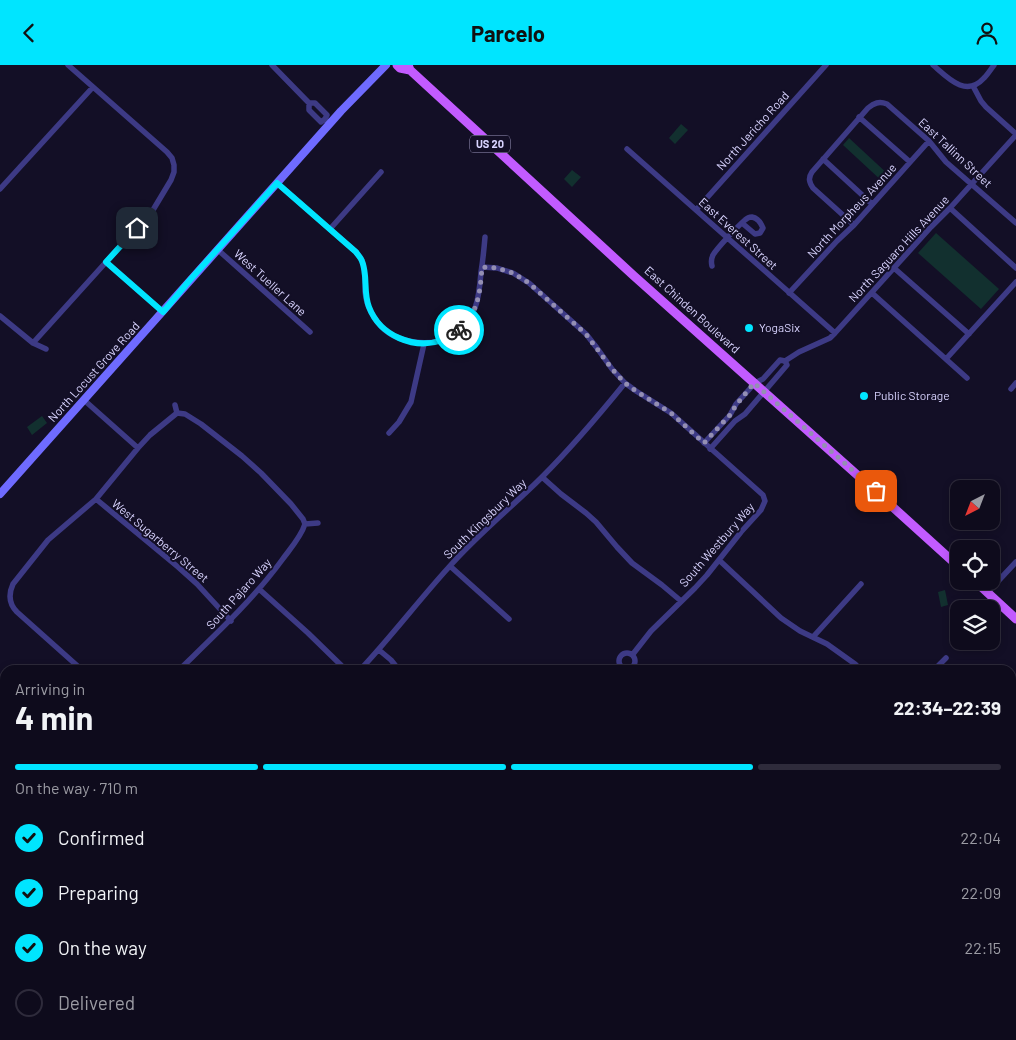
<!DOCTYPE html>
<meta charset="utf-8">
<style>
body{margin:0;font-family:Barlow,sans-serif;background:#1c1929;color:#f1f3f6;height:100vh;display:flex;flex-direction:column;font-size:19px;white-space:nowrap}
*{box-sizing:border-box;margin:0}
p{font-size:16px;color:#9b9ba3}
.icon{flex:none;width:28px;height:28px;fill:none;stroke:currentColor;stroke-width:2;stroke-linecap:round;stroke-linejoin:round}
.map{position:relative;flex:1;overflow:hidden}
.side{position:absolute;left:0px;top:600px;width:1016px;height:375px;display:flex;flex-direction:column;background:#0e0b1c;border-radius:15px 15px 0 0;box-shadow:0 2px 8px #0003,0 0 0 1px #2e2b3b}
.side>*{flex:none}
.needle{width:32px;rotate:222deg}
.fabs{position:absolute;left:950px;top:415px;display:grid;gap:10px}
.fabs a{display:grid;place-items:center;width:50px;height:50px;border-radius:10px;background:#0e0b1c;box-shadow:0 2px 8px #0003,0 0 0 1px #2e2b3b;font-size:25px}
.pin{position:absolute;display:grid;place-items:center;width:42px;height:42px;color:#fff;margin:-21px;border-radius:10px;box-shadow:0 2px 8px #0006}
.courier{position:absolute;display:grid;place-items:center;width:50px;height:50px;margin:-25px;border:4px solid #00e5ff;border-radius:50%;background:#fff;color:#222;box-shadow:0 1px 6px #0007}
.summary em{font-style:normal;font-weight:700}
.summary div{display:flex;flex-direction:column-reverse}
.summary{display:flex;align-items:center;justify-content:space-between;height:85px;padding:0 15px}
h1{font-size:32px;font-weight:700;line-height:38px}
.bar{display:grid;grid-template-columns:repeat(4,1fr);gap:8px 5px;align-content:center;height:60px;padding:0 15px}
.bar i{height:6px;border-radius:4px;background:#2e2b3b}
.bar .selected{background:#00e5ff}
.bar p{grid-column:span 4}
ol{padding:0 15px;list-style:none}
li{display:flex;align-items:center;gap:15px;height:55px}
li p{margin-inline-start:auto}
li .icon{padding:5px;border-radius:50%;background:#00e5ff;color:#111;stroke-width:4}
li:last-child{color:#9b9ba3}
li i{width:28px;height:28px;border:2px solid #2e2b3b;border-radius:50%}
header{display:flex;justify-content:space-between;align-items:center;height:65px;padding:0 15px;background:#00e5ff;color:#111;font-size:22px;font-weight:700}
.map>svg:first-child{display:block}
.green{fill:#12302f}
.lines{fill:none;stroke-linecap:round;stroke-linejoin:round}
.stream{stroke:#0c2248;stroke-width:2}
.street{stroke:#3d3a85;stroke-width:5.5}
.secondary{stroke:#6f6bff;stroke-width:8}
.primary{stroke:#c25bff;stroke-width:9}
.done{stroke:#948fb3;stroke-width:5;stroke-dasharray:0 9}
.route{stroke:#00e5ff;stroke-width:6}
.poi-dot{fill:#00e5ff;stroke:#130f26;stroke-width:2}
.labels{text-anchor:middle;stroke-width:4;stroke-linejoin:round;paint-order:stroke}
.shield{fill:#130f26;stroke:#9e99be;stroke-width:1}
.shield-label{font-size:11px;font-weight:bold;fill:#d9d4ff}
.street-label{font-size:12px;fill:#d9d4ff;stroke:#130f26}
.poi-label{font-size:12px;fill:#d9d4ff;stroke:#130f26;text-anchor:start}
</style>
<header><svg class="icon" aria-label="back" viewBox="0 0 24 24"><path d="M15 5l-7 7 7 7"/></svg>Parcelo<svg class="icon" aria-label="person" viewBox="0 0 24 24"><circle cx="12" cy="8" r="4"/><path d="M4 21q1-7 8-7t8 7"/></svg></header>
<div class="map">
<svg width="1016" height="975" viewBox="0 0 1016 975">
<rect width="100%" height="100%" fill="#130f26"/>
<path class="green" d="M681,59L688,65L675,79L669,73Z
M849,73L890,111L884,118L843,80Z
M572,105L581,112L572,122L564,114Z
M936,168L999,224L981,244L918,188Z
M42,351L47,358L32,370L27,362Z
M945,525L948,540L941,542L938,527Z"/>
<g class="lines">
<path class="stream" d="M0,687L5,692
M184,970L185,975"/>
<path class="street" d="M272,0L309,38
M933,0C948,13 966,33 984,13C988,9 991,4 994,0
M973,21L981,36L986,42L1016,69
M859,52L910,97
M325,54L321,57L309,45V38H315L327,50L325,54L330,59
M627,84L835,268
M823,94L872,139
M277,118L356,187C358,190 361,193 362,196C366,206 365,217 365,227C366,236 369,245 374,252C383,267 398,275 415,277C428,279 441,277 452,270C477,254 479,234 481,207C483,195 484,184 485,172
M0,124L93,22
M950,143L1016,203
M696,145L826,0
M854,160L813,123C809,117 808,113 812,107L868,43C874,38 879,36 887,39L929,76L946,97L1016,158
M330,164L381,107
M217,184L310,267
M106,197L163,247
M712,201C711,197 711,194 713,190C717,183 738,161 745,155C747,153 749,152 752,152C758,153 761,158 763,163L760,168L755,169L742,158
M482,202L497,203L513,208L529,218L586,269L597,283L612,304L625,318L636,326L671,348L763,430L765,436L761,445L741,467L707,510L695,523L651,566L633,589
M894,203L969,269
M789,228L837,176L854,160L929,76
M872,228L967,313
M0,251L33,278L46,284
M33,278L153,145L171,115L174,107V100L172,93L167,87L68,0
M946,294L1016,217
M785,296L799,287L830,273L835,268L931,162L950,143L1016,70
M1011,324L1016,318
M84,335L138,383
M175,340L177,348L185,349L201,359L242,391L261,408L291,439L303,454L305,459L318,458
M389,368L399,357L411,337L424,279
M704,378L730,350L736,339L755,318L763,314L780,295L785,296L787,300L745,349L735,356L710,384
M542,412L561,429L586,448L596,457L617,482L632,498L662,520L681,536
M96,434L178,502L197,519L231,556
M719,495L781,553L800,566L827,579L855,599L861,605
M450,501L509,554
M259,524L308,568L346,605
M987,528L1016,497
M813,572L861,519
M379,585L391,595L399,605
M619 596a8 8 0 1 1 16 0a8 8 0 1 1-16 0Z
M82,605L17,547C9,539 8,530 13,519L48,475L96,434L138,383L150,370L177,348
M179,605C215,570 252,536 282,495C290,484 301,472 305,459
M360,605C391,572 419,535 449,502C478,469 512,442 542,412C572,382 599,350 625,318
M934,605L946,593
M0,775L5,782
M1011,780L1016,781
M127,970L129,975
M353,970L358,975
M666,970L673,975
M888,970L894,975
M8,975L11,970"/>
<path class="secondary" d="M0,429L277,118L341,46L386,0"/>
<path class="primary" d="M397,0L400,3L410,5
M408,0L410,5L634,211L864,416L959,502
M975,516L1016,554"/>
</g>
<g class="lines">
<path class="done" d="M459,265C479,247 480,227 482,202L497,203L513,208L529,218L586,269L612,304L625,318L636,326L671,348L704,378L730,350L736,340L754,318L876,426"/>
<path class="route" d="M137,163L106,197L163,247L189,216L277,118L356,187C358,190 361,193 362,196C368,211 363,227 369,242C380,271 414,285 443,275C449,273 454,269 459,265"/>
</g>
<g class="poi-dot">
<circle cx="749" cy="263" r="5"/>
<circle cx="864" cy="331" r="5"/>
</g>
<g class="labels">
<rect class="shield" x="470" y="70.5" width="40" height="17" rx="4"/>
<g class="shield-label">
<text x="490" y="83">US 20</text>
</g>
<g class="street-label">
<text transform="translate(753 66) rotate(-48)" y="4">North Jericho Road</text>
<text transform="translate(955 88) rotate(43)" y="4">East Tallinn Street</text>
<text transform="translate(852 146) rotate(-47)" y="4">North Morpheus Avenue</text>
<text transform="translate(738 169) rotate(42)" y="4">East Everest Street</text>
<text transform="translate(899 184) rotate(-47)" y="4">North Saguaro Hills Avenue</text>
<text transform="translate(270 218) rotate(42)" y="4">West Tueller Lane</text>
<text transform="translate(692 245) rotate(42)" y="4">East Chinden Boulevard</text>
<text transform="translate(94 307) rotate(-48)" y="4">North Locust Grove Road</text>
<text transform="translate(485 454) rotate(-44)" y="4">South Kingsbury Way</text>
<text transform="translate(160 476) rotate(40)" y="4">West Sugarberry Street</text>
<text transform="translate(717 480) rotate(-49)" y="4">South Westbury Way</text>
<text transform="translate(239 529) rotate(-48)" y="4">South Pajaro Way</text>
</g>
<g class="poi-label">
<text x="759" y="267">YogaSix</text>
<text x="874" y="335">Public Storage</text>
</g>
</g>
</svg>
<div class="fabs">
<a><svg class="needle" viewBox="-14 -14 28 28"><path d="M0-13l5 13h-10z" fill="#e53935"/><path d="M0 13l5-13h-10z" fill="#9b9ba3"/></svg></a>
<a><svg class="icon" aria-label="locate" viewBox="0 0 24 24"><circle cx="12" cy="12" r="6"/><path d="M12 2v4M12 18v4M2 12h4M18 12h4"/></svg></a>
<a><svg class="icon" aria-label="layers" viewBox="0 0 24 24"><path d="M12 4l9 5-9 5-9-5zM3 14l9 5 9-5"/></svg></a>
</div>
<div class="pin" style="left:876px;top:426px;background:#ea580c"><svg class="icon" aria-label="bag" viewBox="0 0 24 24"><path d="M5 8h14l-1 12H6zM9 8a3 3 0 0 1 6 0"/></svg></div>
<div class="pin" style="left:137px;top:163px;background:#1f2937"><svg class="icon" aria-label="home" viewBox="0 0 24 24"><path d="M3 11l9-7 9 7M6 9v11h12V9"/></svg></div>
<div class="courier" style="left:459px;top:265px"><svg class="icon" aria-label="bike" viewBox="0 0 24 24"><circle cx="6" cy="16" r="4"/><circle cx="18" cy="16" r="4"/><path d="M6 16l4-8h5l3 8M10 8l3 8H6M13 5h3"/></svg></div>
<section class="side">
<div class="summary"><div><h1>4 min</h1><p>Arriving in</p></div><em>22:34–22:39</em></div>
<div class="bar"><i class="selected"></i><i class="selected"></i><i class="selected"></i><i></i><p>On the way · 710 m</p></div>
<ol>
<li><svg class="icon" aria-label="check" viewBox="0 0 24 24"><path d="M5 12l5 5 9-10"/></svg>Confirmed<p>22:04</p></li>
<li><svg class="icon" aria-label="check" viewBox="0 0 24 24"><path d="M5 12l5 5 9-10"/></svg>Preparing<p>22:09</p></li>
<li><svg class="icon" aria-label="check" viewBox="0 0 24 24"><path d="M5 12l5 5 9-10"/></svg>On the way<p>22:15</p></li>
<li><i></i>Delivered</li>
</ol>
</section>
</div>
